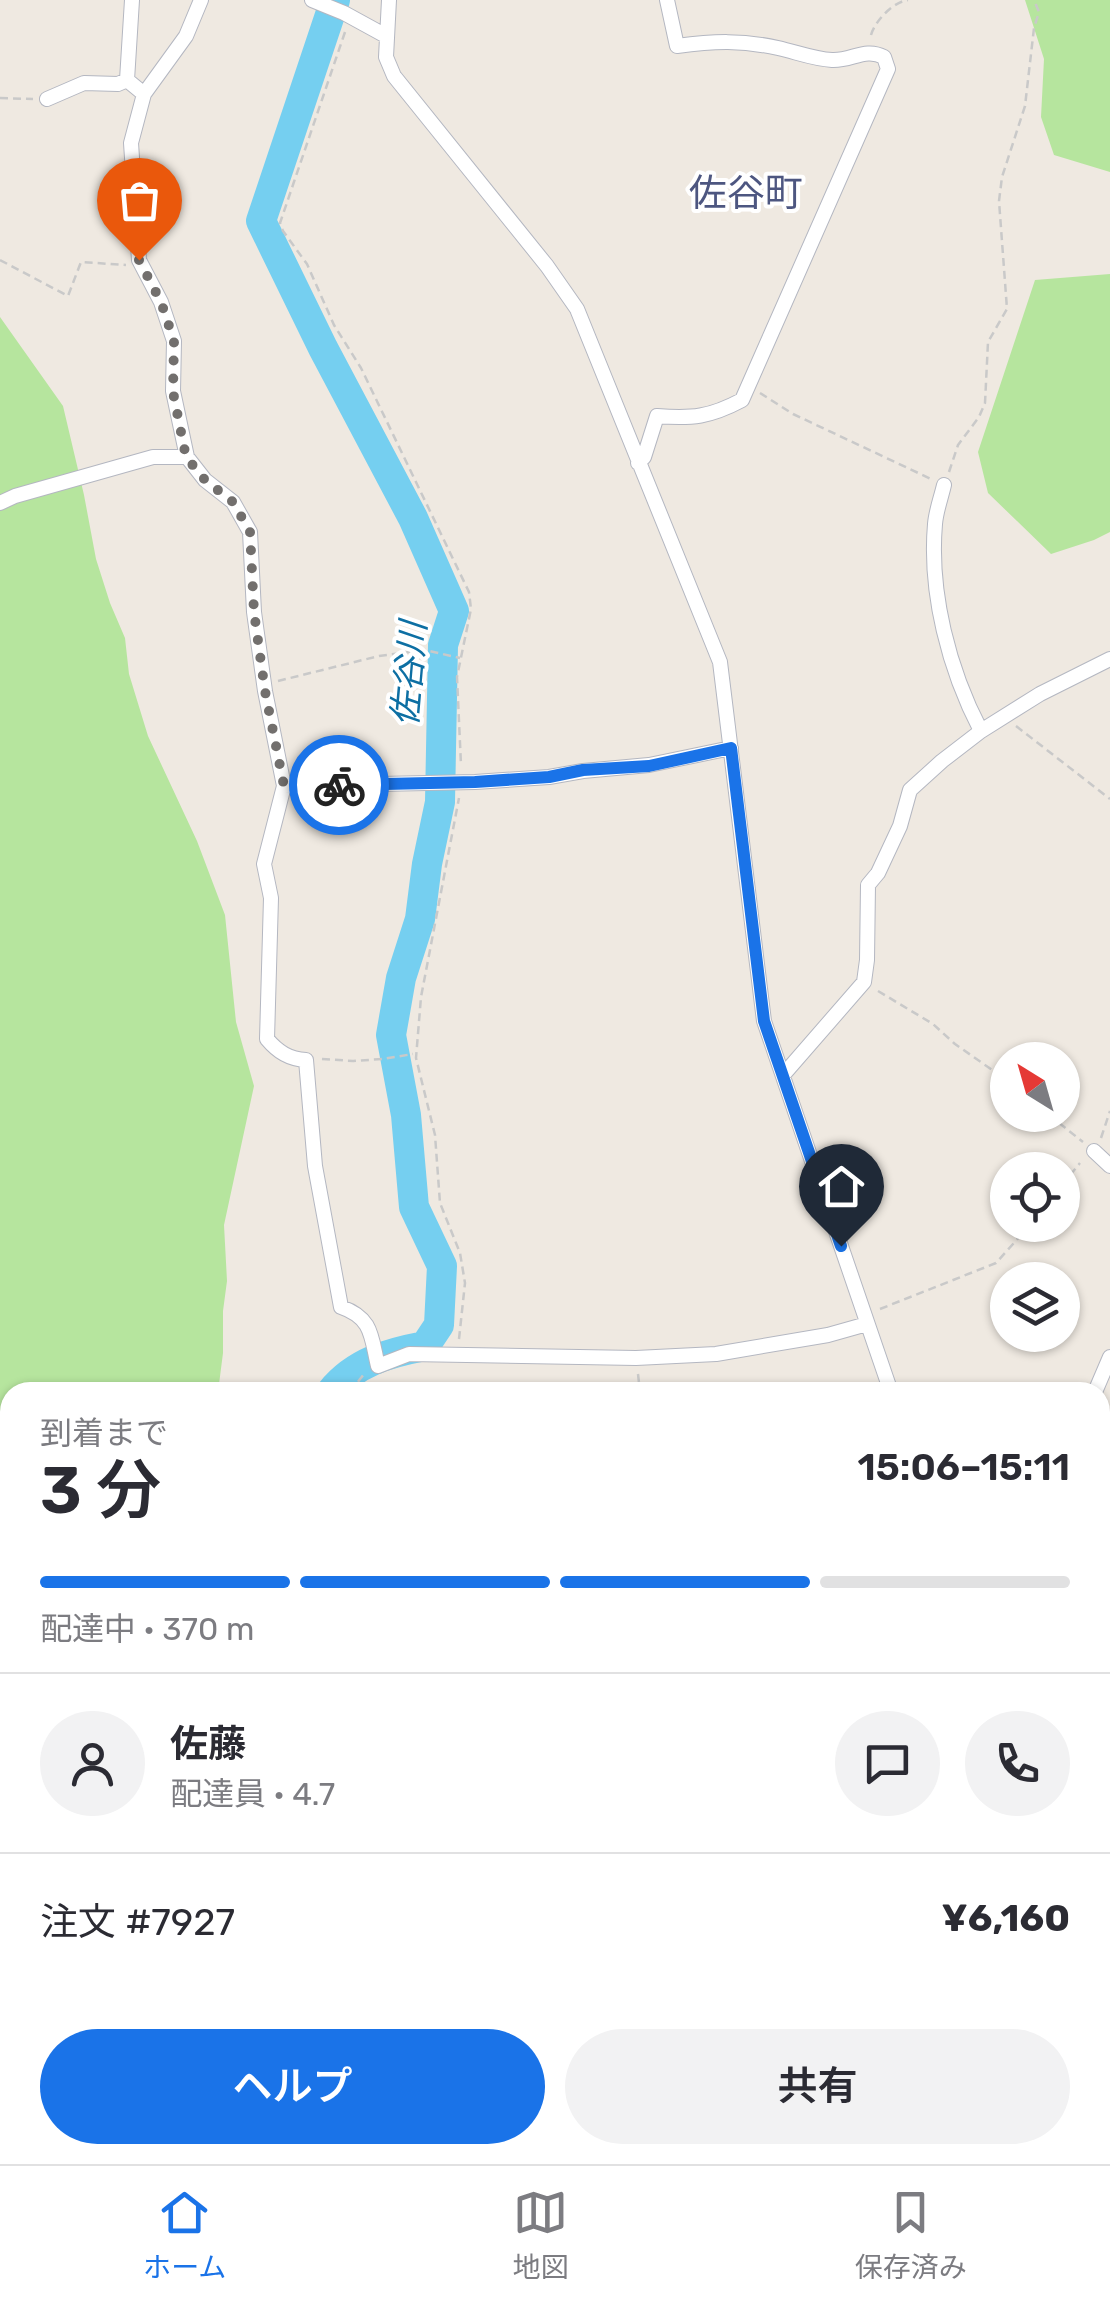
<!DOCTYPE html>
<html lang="ja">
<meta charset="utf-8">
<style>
body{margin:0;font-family:Rubik,"Noto Sans JP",sans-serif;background:#f2f2f3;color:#2b2b33;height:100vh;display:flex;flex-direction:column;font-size:38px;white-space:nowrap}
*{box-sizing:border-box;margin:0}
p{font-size:32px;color:#7c7c81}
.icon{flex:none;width:55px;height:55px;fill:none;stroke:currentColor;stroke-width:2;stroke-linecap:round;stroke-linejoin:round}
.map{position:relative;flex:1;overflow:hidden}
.details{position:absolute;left:0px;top:1382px;width:1110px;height:782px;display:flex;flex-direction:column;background:#fff;border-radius:30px 30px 0 0;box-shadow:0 2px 8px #0004}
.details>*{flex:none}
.needle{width:65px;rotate:323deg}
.controls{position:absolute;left:990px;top:1042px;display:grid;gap:20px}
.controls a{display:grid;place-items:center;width:90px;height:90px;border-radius:50%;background:#fff;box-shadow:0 2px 8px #0004;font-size:50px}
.pin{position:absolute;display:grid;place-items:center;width:85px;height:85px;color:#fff;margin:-102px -42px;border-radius:50% 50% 50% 0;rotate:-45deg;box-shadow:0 0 10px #0007}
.pin .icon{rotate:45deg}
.courier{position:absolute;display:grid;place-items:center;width:100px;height:100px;margin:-50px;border:8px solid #1a73e8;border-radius:50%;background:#fff;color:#222;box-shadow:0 2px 12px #0007}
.head em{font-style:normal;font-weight:600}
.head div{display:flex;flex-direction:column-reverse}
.head{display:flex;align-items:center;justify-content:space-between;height:170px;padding:0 40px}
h1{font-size:65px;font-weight:600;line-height:75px}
.bar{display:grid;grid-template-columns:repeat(4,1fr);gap:15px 10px;align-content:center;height:120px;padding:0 40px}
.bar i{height:12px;border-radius:8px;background:#e1e1e2}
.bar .selected{background:#1a73e8}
.bar p{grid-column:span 4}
.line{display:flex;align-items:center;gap:25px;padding:0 40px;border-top:2px solid #e1e1e2}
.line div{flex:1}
.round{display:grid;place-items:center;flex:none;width:105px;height:105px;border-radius:52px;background:#f2f2f3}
.button{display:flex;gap:20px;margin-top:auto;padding:20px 40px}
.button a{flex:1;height:115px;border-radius:60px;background:#1a73e8;color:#fff;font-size:40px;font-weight:600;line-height:115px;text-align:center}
.button a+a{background:#f2f2f3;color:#2b2b33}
.tabs{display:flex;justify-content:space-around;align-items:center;height:140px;border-top:2px solid #e1e1e2;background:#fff;font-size:28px;color:#7c7c81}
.tabs a{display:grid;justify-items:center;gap:5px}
.tabs .selected{color:#1a73e8}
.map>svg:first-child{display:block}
.green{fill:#b6e59e}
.water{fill:#75cff0}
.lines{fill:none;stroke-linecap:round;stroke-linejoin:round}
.river{stroke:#75cff0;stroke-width:30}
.minor-casing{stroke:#b4b7c1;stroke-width:16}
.path{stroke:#c9c9c9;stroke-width:2.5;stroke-dasharray:8 5;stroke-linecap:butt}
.minor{stroke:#fff;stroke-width:14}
.done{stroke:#726f6d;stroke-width:10;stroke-dasharray:0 18}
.route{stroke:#1a73e8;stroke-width:12}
.labels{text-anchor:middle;stroke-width:8;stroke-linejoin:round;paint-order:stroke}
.water-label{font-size:35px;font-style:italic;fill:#0d6fa3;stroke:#fff}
.quarter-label{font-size:38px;fill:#4d5680;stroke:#fff}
</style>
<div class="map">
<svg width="1110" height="2164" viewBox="0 0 1110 2164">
<rect width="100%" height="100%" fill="#efe9e1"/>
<path class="green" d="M1025,0H1110V172L1054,155L1041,117L1044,59Z
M1110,274V532L1094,540L1051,554L988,493L978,452L1035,280Z
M0,317L63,406L84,495L96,559L110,603L125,638L129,674L148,736L197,841L225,915L236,1022L254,1086L224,1225L227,1281L223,1311V1353L218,1392H10V1644L0,1618Z"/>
<path class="water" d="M1110,1741V1972L1100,1942V1743Z"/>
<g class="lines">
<path class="river" d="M331,1392C355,1362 388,1353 425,1346L439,1325L442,1266L414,1207L406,1115L391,1035L401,978L420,919L427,864L440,802L443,645L454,611L413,518L323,348L261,221L335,0
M226,2164L233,2162L255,2164
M338,2164L347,2155"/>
<defs>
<path id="minor" d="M132,0L127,80L144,94
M201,0L186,36L144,94L131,143L139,260L161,302L174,341L173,391L187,457L205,480L233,502L250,532L254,612L265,691L284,786L264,864L271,898L267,1039C278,1052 289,1059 306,1060L315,1166L341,1307C373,1318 371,1337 378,1366L409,1354L636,1358L716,1354L828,1335L867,1324
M312,0L344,13L386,36
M389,0L386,57L394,76L547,266L577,309L720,662L764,1021L891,1392
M47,99L84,83L118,84L127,80
M638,463L644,457L657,416C692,419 710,417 742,400L888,69L884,57C865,47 852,61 832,60C814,59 796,52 778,48C742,40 714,41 677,46L667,0
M944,485C941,498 936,511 935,524C929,593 949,670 981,731
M0,503L15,496L153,457H187
M284,786L475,782L549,777L583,771L649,765L731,748
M784,1074L864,982L867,960L868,885L878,873L900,826L910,790L942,761L981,731L1040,694L1110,659
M1094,1151L1110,1166
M1095,1392L1110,1357
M1100,1547L1110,1549
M0,1845L7,1858
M0,2002L10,1992
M1100,2083L1110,2099
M0,2113L10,2137
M17,2155L21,2164
M178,2164V2155"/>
</defs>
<use href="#minor" class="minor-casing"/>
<path class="path" d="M345,32L280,223L283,231L307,264L334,325L361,368L469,592L471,609L457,677L461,765
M871,35C875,21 893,2 908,0
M0,98L33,99
M0,260L68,296L81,262L126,265
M760,393L793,414L931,479
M949,472L958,445L979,417L985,403L988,342L1007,309L999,201L1002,177L1025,106L1034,28L1039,12L1034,0
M278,681L379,656L425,650L460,658
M1016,726L1110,799
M878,991L933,1024L955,1044L1008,1081
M322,1059L353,1061L382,1059L413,1054
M1049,1115L1083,1142
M1101,1138L1110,1111
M1062,1185L1080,1163
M880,1309L996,1263L1030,1225
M459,1339L465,1283L460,1253L440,1203L435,1135L416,1058L421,997L459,798
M638,1374L640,1392
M350,1392L364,1374
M492,2155V2164
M667,2155V2164"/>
<use href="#minor" class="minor"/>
</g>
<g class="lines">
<path class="done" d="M139,260L161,302L174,341L173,392L186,457L205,480L233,502L250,532L254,612L265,691L284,786L339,785"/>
<path class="route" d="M339,785L475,782L549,777L583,770L649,766L731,748L764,1021L841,1246"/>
</g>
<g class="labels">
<g class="water-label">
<text transform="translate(409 674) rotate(-85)" y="12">佐谷川</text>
</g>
<g class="quarter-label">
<text x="746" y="206">佐谷町</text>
</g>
</g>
</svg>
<div class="controls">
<a><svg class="needle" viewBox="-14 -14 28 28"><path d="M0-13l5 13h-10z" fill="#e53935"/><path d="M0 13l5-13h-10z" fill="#7c7c81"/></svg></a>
<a><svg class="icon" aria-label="locate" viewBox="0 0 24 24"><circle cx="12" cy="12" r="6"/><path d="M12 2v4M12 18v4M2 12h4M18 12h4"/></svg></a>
<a><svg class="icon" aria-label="layers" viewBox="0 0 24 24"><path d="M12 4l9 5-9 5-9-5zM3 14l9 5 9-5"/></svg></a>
</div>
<div class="pin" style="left:139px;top:260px;background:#ea580c"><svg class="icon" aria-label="bag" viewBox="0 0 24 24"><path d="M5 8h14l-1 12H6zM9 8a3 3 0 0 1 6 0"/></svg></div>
<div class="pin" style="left:841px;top:1246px;background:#1f2937"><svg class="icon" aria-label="home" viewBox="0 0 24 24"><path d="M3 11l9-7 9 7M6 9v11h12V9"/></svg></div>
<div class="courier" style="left:339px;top:785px"><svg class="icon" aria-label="bike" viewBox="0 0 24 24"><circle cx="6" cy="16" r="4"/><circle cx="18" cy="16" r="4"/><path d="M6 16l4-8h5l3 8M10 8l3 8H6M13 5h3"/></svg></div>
<section class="details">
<div class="head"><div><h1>3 分</h1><p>到着まで</p></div><em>15:06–15:11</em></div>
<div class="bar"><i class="selected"></i><i class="selected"></i><i class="selected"></i><i></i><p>配達中 · 370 m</p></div>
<div class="line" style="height:180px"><a class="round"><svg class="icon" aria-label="person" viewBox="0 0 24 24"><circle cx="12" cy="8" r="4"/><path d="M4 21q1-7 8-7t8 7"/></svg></a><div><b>佐藤</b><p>配達員 · 4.7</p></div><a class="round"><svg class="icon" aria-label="chat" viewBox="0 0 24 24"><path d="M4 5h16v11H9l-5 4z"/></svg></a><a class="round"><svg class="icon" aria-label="phone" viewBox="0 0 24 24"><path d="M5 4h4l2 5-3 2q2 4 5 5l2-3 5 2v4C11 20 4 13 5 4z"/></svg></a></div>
<div class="line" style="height:130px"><div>注文 #7927</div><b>¥6,160</b></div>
<div class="button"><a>ヘルプ</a><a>共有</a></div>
</section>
</div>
<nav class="tabs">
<a class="selected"><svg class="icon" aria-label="home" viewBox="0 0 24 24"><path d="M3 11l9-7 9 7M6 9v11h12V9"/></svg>ホーム</a>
<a><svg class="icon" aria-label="map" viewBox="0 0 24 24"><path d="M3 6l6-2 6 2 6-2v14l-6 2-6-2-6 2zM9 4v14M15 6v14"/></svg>地図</a>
<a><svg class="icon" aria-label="saved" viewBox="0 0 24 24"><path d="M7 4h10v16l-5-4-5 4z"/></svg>保存済み</a>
</nav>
